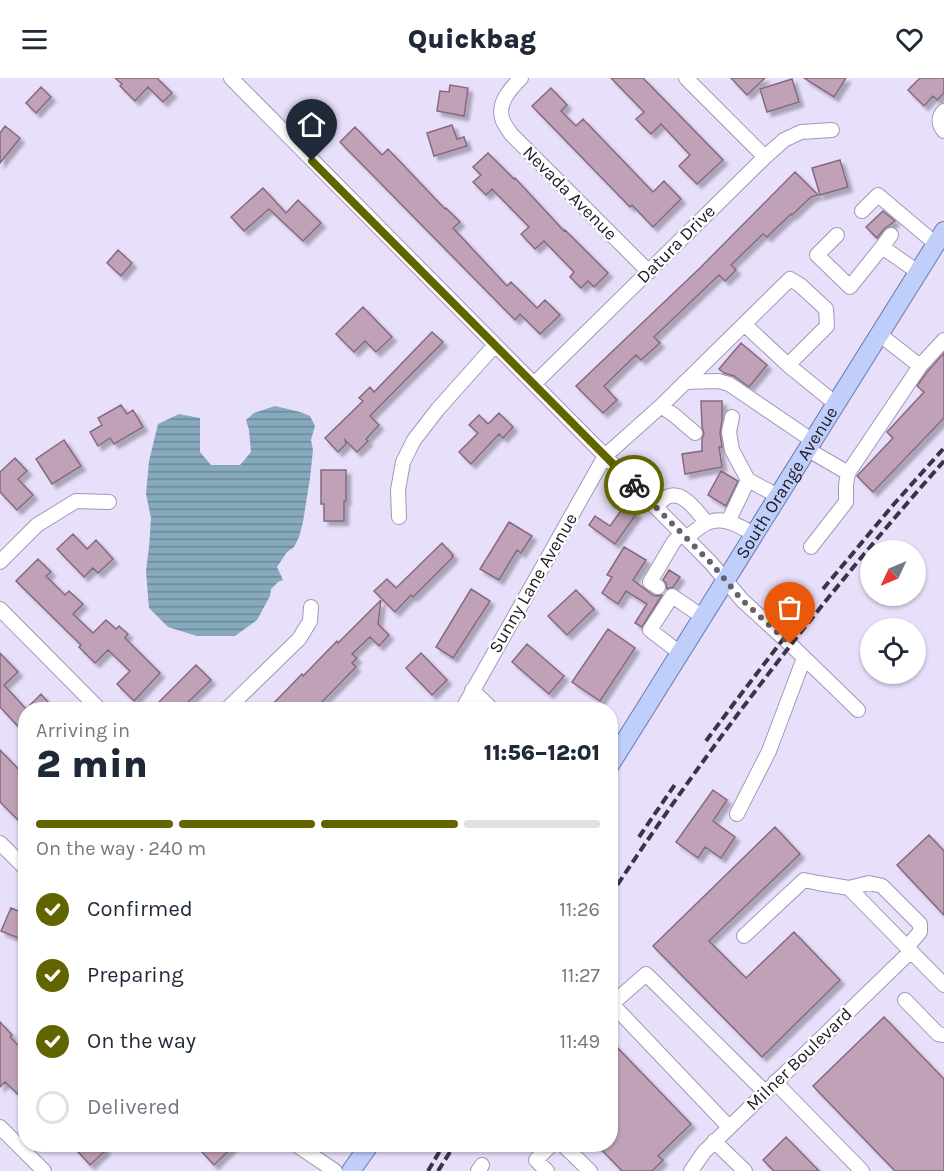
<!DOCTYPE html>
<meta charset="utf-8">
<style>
body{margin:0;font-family:Karla,sans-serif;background:#f6f6f7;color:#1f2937;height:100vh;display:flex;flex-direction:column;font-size:22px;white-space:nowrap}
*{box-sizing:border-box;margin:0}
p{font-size:20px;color:#747a83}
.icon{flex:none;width:33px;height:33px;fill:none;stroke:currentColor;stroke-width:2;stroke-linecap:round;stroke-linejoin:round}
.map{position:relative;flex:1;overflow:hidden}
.drawer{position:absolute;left:18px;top:624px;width:600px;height:450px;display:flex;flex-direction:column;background:#fff;border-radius:24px;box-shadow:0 2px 4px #0004}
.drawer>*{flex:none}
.needle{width:39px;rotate:226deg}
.controls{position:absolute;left:860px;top:462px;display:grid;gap:12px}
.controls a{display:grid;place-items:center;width:66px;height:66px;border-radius:50%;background:#fff;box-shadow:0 2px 4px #0004;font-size:30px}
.pin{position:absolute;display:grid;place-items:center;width:51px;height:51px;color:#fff;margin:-62px -26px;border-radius:50% 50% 50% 0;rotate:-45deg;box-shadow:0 0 6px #0007}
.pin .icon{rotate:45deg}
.courier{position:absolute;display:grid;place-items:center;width:60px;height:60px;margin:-30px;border:4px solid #626400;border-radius:50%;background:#fff;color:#222;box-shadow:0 2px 8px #0007}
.headline em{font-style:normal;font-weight:800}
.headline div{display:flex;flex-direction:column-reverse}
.headline{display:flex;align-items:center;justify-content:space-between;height:102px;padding:0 18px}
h1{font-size:39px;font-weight:800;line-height:45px}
.bar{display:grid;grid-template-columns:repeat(4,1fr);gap:9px 6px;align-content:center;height:72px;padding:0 18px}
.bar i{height:8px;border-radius:4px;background:#e0e1e3}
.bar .selected{background:#626400}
.bar p{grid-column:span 4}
ol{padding:0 18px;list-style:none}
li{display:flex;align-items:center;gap:18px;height:66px}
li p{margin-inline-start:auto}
li .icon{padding:6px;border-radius:50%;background:#626400;color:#fff;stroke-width:4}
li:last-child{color:#747a83}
li i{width:33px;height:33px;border:3px solid #e0e1e3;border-radius:50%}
header{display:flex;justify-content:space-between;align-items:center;height:78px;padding:0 18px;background:#fff;font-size:27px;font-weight:800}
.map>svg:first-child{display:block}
.water{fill:url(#water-rules)}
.building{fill:#c0a1b8;stroke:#866a7f;stroke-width:1.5;filter:url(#shadow)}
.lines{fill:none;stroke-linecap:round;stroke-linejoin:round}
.minor-casing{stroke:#a297b6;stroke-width:16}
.major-casing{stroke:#6b7bae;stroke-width:20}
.minor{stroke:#fff;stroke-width:14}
.major{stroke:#bfcffa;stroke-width:18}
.rail{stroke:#3b3543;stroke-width:4;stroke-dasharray:9 4.5;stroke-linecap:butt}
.done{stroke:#666071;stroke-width:6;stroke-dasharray:0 10.8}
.route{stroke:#626400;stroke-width:8}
.labels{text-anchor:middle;stroke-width:4.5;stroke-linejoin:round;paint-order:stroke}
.street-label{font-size:18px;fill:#201b27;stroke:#fff}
</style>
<header><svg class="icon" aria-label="menu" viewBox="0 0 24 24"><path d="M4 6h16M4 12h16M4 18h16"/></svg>Quickbag<svg class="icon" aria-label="heart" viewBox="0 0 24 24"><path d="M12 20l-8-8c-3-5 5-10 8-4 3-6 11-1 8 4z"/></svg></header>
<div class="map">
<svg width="944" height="1093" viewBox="0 0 944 1093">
<defs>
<pattern id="water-rules" width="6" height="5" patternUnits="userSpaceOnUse" patternTransform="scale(1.5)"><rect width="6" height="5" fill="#86a9bd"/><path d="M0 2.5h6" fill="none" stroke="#6d899a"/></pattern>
<filter id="shadow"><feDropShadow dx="4.5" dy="4.5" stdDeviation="1.5" flood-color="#0004"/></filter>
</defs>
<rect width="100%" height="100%" fill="#e8dffa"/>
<path class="water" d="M275,328L300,334L310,338L315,348L311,362L313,372L310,400L303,444L299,459L294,469L287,474L277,489L283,502L278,504L271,511L270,518L257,542L235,558H197L168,549L149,530L146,493L149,469L151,440L146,416L149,383L158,346L179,336L200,340V374L211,387H240L251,374L249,352L246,342L254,335Z"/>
<path class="building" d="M115,0H157L172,15L163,24L148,9L135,23L120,8L122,6Z
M611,0H643L723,82L697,106L679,88L690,77L661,46L651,56L636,41L644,34Z
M731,0H765L747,17Z
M804,0H846L834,19Z
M920,0H944V15L937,22L933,18L924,28L908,12Z
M792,1L799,24L767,34L760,11Z
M450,7L468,10L464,38L437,33L440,13L449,14Z
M41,9L51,19L36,35L26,25Z
M551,10L567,27L561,33L576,48L583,41L653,114L664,103L681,121L653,149L632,127L630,129L532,28Z
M452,47L457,61L464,59L467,68L434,78L427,55Z
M5,48L20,60L0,85V55Z
M355,49L382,77L388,71L445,131L446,130L460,144L453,150L507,208L511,204L537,230L545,222L560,237L540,256L520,236L515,242L340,64Z
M488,75L514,101L515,100L564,153L565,152L608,195L594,209L588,203L581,210L570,199L574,194L544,163L535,171L521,156L529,149L492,111L486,117L473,104L481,97L473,89Z
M840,82L848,109L820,117L812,90Z
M795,94L818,117L811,119L792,137L791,136L767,159L763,156L731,187L736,192L725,203L719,197L654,259L660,265L641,282L636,277L604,308L617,322L603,335L576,308L701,189Z
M263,110L286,135L298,122L321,145L303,163L269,131L244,153L231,139Z
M883,133L895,143L884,151L877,160L866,149Z
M118,172L132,185L121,198L107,185Z
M363,229L392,259L376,274L365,263L354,274L336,256Z
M432,254L443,264L370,338L379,347L366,361L368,363L357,374L345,362L346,366L338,374L325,360L363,323L359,320L370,309L374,314Z
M741,265L767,287L749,309L734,298L724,295L719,291Z
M944,275V340L873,414L857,398L893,360L887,354L924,314L917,308L927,294Z
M701,323H722V342L720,355L722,369H719L722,389L685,396L682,376L702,373V361L704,356L702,349Z
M121,327L127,336L133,332L143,349L114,366L110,360L98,368L90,354L102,347L98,340Z
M499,335L513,349L503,360L499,356L471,386L459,374L478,355L469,347L479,337L488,346Z
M64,362L81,388L52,406L36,381Z
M15,380L27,393L18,401L33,417L17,432L0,414V394Z
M321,392H346V423H344V443H324V426H321Z
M721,393L738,403L726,428L708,417Z
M625,427L637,435L615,466L589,447L595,438L610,448Z
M509,444L532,458L521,475L517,472L499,502L480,491Z
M73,456L87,471L96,462L113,481L98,495L93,490L84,499L57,471Z
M442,465L453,477L452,478L453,479L413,519L411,517L395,534L374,513L387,501L396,510Z
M624,469L646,482L633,502L653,517L657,518L662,517L642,549L635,545L647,526L626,513L618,526L602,515L612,499L607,497Z
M38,481L51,494L46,498L65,517L69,513L83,526L73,536L93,555L106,542L116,551L119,548L128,556L125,560L160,595L134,623L117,606L130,593L108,572L95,585L79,569L81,567L16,503Z
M669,492L680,499L673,509L667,511L666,505L663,502Z
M471,511L490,523L453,580L436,569Z
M576,512L594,531L567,557L548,538Z
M381,522L378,546L389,557L379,568L370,559L352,576L357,580L352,585L356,589L314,632H267L302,596L303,598L337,563L338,565Z
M608,551L635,570L600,623L572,604Z
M527,566L564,598L549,616L512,584Z
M0,575L18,594L4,607L26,631L41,616L55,632H26V657L0,629Z
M421,575L447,602L432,617L406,590Z
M196,587L211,602L180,632H151Z
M0,672L26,699V750L0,724Z
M713,712L727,722L713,743L735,759L721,780L705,769L698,780L676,764Z
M775,749L800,776L709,863L746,900L794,854L840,902L762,979L653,868Z
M929,757L944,773V837L897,787Z
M11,830L26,836V863L1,853Z
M884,939L944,1001V1093H895L813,1008Z
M0,944L12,957L10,959L26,975V1024L5,1004L0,1009Z
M610,962L691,1046L658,1078L663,1082L652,1093H622L596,1066H610Z
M786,1059L819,1093H774L763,1082Z
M71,1066H101L106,1072L90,1087Z
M210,1066H235L214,1087L202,1074Z"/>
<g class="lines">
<defs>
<path id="minor" d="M231,0L711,485L742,522L790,566L858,632
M521,0C510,11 496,26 503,43C505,48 509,52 511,56L649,194
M686,0L765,79
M944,33C938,39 938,46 944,53
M862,133L878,117L936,166
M837,157L817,177L850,209L882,169L918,194
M882,169L891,157
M744,246L788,287L836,326
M879,256L920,288
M685,304L718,303L729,306L813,363
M534,306L765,79L784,62L801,54L832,52
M661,328L790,201L800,207L826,231L827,248L788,287
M732,339L729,354L732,372L748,402
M807,371L848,395L920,288L944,262
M655,429C659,426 663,421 667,419C683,411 698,435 707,445
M399,439L398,412L403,384L414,362L438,331L495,267
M728,444L748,402L778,418
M686,460C693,455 700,448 707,445C724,437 740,449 754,456
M811,469L846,424V407L848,395
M0,484L37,447L76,423L109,424
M658,509L650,504L673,465L681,455
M0,531L100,632
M680,575L650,552L672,518L703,539
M472,612L493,632
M226,632L299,561L310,543L311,529
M462,632L605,378L661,328L674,337L695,355
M737,736L769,673L804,580
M0,765L26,791
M849,810L944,907
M744,858L804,802L818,805L849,810L869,805L882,808L920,846V854L907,869
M905,922L938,956L944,957
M775,1004L862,1093
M0,1049L44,1093
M729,1049L612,926L646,896L765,1014
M714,1063L745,1093
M295,1066L335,1093
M562,1066L590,1093
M478,1093L482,1087
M547,1093L536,1082L552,1066
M691,1093L704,1074L911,873"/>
<g id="major">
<path id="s1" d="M610,687L944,153"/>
<path d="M351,1093L370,1066"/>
</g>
</defs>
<use href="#minor" class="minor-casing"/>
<use href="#major" class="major-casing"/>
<use href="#minor" class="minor"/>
<use href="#major" class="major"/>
<path class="rail" d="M823,511L894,426L944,370
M706,663L735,624L804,534
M639,759L676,705
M610,818C711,665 822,521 944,383
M428,1093L444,1066
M438,1093L455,1066"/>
</g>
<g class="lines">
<path class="done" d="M634,407L711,485L742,522L790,566"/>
<path class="route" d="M312,83L634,407"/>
</g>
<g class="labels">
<g class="street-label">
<text transform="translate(570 115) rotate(45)" y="6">Nevada Avenue</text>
<text transform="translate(676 166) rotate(-45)" y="6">Datura Drive</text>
<text dy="6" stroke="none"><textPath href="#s1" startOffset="333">South Orange Avenue</textPath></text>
<text transform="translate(533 505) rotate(-60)" y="6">Sunny Lane Avenue</text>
<text transform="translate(799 981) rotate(-44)" y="6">Milner Boulevard</text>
</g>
</g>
</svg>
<div class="controls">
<a><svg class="needle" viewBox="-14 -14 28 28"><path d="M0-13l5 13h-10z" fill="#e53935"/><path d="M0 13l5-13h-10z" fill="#747a83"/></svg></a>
<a><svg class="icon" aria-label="locate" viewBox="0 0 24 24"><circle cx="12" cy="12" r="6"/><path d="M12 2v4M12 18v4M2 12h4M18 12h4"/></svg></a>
</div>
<div class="pin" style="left:790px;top:566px;background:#ea580c"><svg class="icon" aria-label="bag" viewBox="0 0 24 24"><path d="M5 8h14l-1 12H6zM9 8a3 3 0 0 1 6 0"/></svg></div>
<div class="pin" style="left:312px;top:83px;background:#1f2937"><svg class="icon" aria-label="home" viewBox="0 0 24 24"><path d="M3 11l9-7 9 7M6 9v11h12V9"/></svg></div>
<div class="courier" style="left:634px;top:407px"><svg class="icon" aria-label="bike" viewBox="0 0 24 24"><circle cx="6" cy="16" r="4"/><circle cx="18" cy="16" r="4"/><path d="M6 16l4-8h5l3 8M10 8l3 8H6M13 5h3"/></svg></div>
<section class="drawer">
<div class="headline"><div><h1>2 min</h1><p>Arriving in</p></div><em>11:56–12:01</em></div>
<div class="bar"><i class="selected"></i><i class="selected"></i><i class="selected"></i><i></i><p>On the way · 240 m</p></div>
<ol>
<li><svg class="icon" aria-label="check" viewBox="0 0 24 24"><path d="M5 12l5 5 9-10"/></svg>Confirmed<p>11:26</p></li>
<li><svg class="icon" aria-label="check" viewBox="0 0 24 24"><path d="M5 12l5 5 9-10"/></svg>Preparing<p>11:27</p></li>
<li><svg class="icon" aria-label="check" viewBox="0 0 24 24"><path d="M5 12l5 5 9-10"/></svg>On the way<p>11:49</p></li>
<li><i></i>Delivered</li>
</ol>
</section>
</div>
